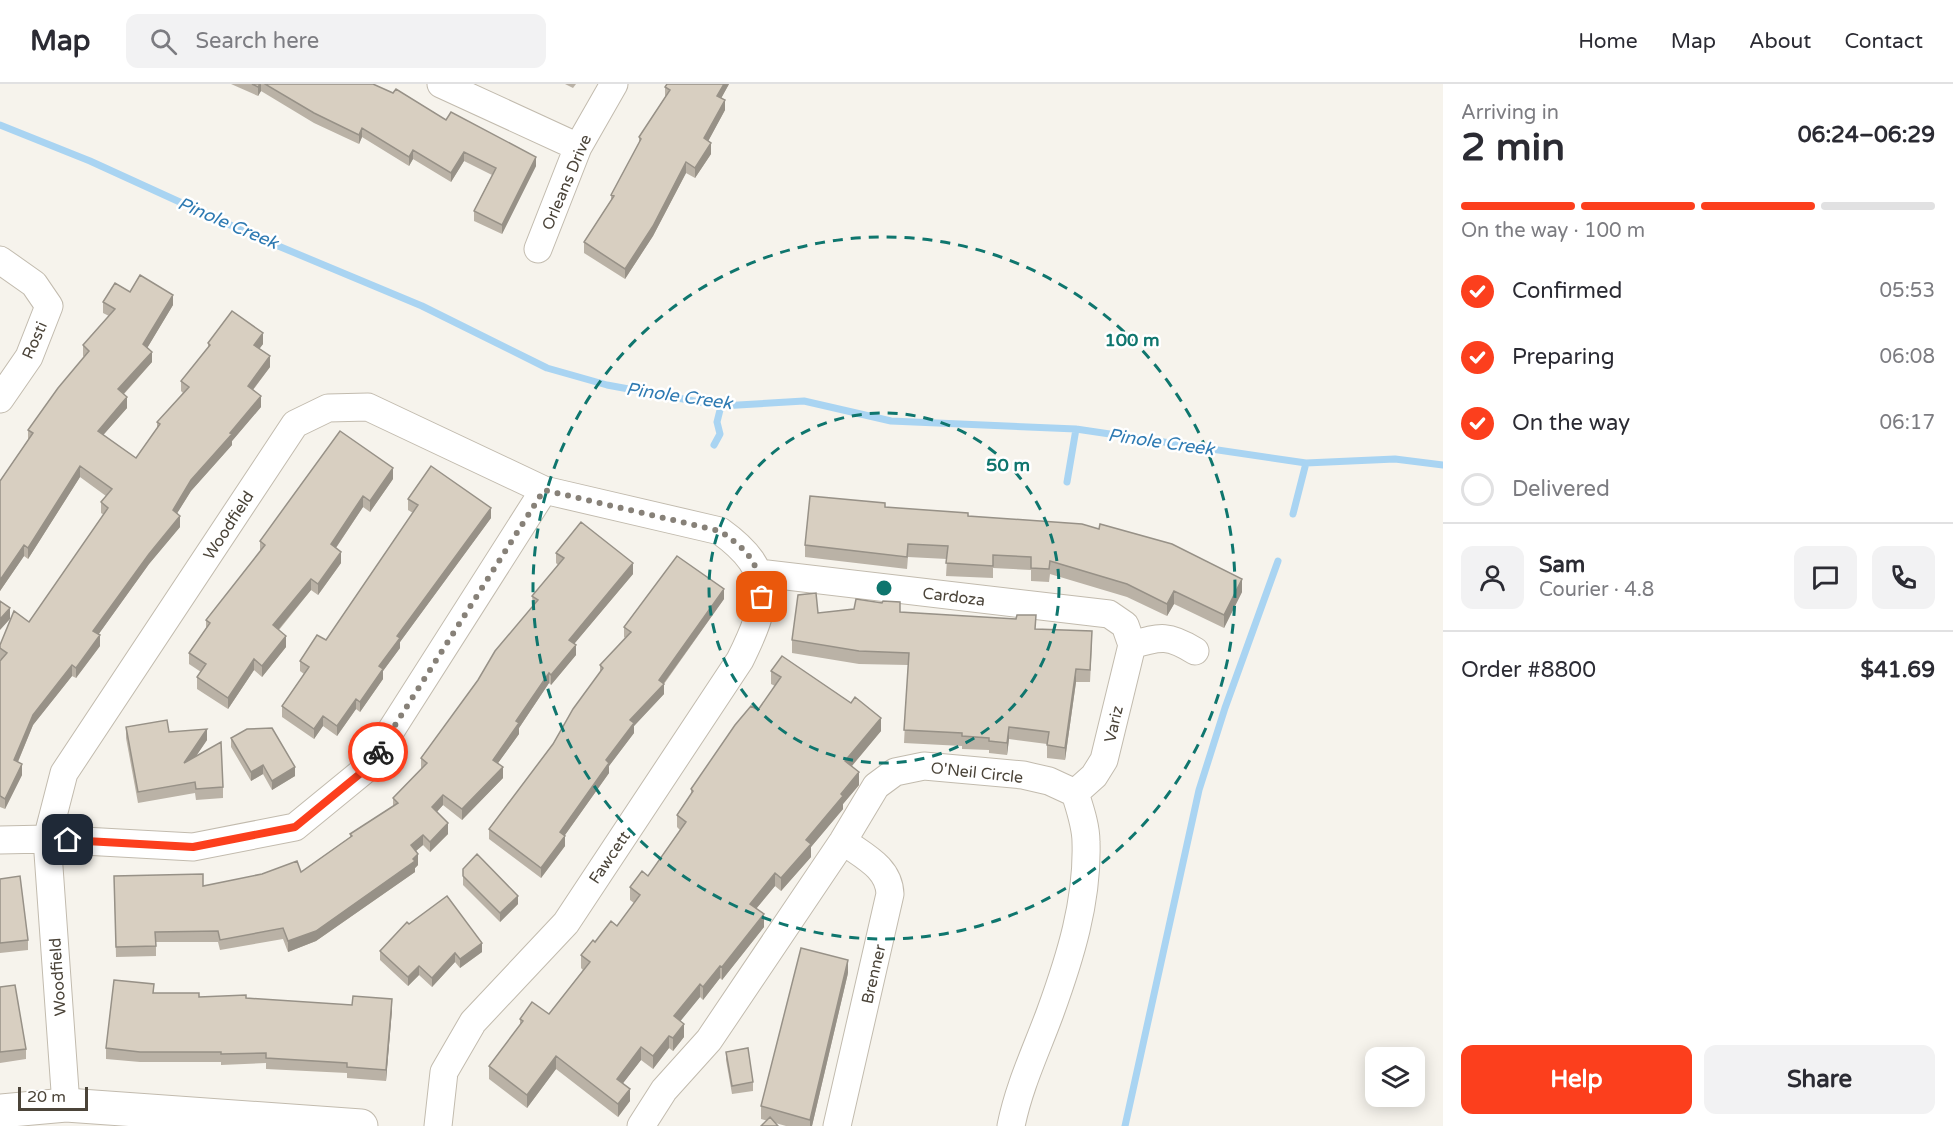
<!DOCTYPE html>
<meta charset="utf-8">
<style>
body{margin:0;font-family:"Varela Round",sans-serif;background:#f2f2f3;color:#2b2b33;height:100vh;display:flex;flex-direction:column;font-size:22px;white-space:nowrap}
*{box-sizing:border-box;margin:0}
p{font-size:20px;color:#7c7c81}
.icon{flex:none;width:33px;height:33px;fill:none;stroke:currentColor;stroke-width:2;stroke-linecap:round;stroke-linejoin:round}
.map{position:relative;flex:1;overflow:hidden}
.side{display:flex;flex-direction:column;background:#fff;width:510px}
.side>*{flex:none}
.buttons{position:absolute;left:1365px;top:963px;display:grid;gap:12px}
.buttons a{display:grid;place-items:center;width:60px;height:60px;border-radius:12px;background:#fff;box-shadow:0 3px 15px #0003;font-size:30px}
.scale{position:absolute;left:18px;bottom:15px;width:70px;box-sizing:border-box;padding-left:6px;border:3px solid #4b4439;border-top:0;font-size:16px;line-height:21px;white-space:nowrap;color:#4b4439;-webkit-text-stroke:4px #fff;paint-order:stroke}
.pin{position:absolute;display:grid;place-items:center;width:51px;height:51px;color:#fff;margin:-26px;border-radius:12px;box-shadow:0 3px 9px #0006}
.courier{position:absolute;display:grid;place-items:center;width:60px;height:60px;margin:-30px;border:4px solid #fc3f1d;border-radius:50%;background:#fff;color:#222;box-shadow:0 2px 8px #0007}
.headline em{font-style:normal;font-weight:700}
.headline div{display:flex;flex-direction:column-reverse}
.headline{display:flex;align-items:center;justify-content:space-between;height:102px;padding:0 18px}
h1{font-size:39px;font-weight:700;line-height:45px}
.bar{display:grid;grid-template-columns:repeat(4,1fr);gap:9px 6px;align-content:center;height:72px;padding:0 18px}
.bar i{height:8px;border-radius:4px;background:#e1e1e2}
.bar .selected{background:#fc3f1d}
.bar p{grid-column:span 4}
.line{display:flex;align-items:center;gap:15px;padding:0 18px;border-top:2px solid #e1e1e2}
.line div{flex:1}
.round{display:grid;place-items:center;flex:none;width:63px;height:63px;border-radius:12px;background:#f2f2f3}
ol{padding:0 18px;list-style:none}
li{display:flex;align-items:center;gap:18px;height:66px}
li p{margin-inline-start:auto}
li .icon{padding:6px;border-radius:50%;background:#fc3f1d;color:#fff;stroke-width:4}
li:last-child{color:#7c7c81}
li i{width:33px;height:33px;border:3px solid #e1e1e2;border-radius:50%}
.action{display:flex;gap:12px;margin-top:auto;padding:12px 18px}
.action a{flex:1;height:69px;border-radius:12px;background:#fc3f1d;color:#fff;font-size:24px;font-weight:700;line-height:69px;text-align:center}
.action a+a{background:#f2f2f3;color:#2b2b33}
header{display:flex;align-items:center;gap:36px;box-sizing:border-box;height:84px;padding:0 30px;background:#fff;border-bottom:2px solid #e1e1e2}
header strong{font-size:28px}
nav{display:flex;gap:33px;margin-inline-start:auto;font-size:21px}
.search{width:420px;height:54px;background:#f2f2f3;display:flex;align-items:center;gap:15px;box-sizing:border-box;padding:0 21px;border-radius:12px;color:#7c7c81;font-size:22px}
main{display:flex;flex:1;min-height:0}
.map>svg:first-child{display:block}
.lines{fill:none;stroke-linecap:round;stroke-linejoin:round}
.stream{stroke:#a9d4f2;stroke-width:7}
.minor-casing{stroke:#c2bbae;stroke-width:29}
.tertiary-casing{stroke:#c2bbae;stroke-width:35}
.minor{stroke:#fff;stroke-width:27}
.tertiary{stroke:#fff;stroke-width:33}
.wall{fill:#bab2a6}
.shaded-wall{fill:#979187}
.building{fill:#d8cfc1;stroke:#979187;stroke-width:1.5}
.done{stroke:#878178;stroke-width:6;stroke-dasharray:0 10.8}
.route{stroke:#fc3f1d;stroke-width:8}
.ring{fill:none;stroke:#0f766e;stroke-width:3;stroke-dasharray:10 8}
.labels{text-anchor:middle;stroke-width:5;stroke-linejoin:round;paint-order:stroke}
.street-label{font-size:16px;fill:#4b4439;stroke:#fff}
.water-label{font-size:18px;font-style:italic;fill:#2e7ab2;stroke:#fff}
.centre{fill:#0f766e;stroke:#fff;stroke-width:3}
.ring-label{font-size:18px;text-anchor:middle;font-weight:bold;fill:#0f766e;stroke:#fff;stroke-width:5;stroke-linejoin:round;paint-order:stroke}
</style>
<header>
<strong>Map</strong>
<div class="search"><svg class="icon" aria-label="search" viewBox="0 0 24 24"><circle cx="10" cy="10" r="6"/><path d="M15 15l6 6"/></svg>Search here</div>
<nav><a>Home</a><a>Map</a><a>About</a><a>Contact</a></nav>
</header>
<main>
<div class="map">
<svg width="1443" height="1042" viewBox="0 0 1443 1042">
<rect width="100%" height="100%" fill="#f6f3ec"/>
<g class="lines">
<path class="stream" d="M0,41L90,77L252,151L422,222L547,284L607,301L721,322L804,317L891,337L1076,345L1306,379L1395,375L1443,381
M714,361L720,350L717,338L721,322
M1067,398L1076,345
M1293,430L1306,379
M1125,1042L1199,706L1225,624L1278,477"/>
<defs>
<path id="minor" d="M441,0L578,63
M538,165L578,63L614,0
M0,176L34,200L49,222L29,273L0,315
M760,489L1109,530L1125,541L1132,561
M1132,561C1161,552 1169,551 1195,567
M1075,709L1094,692L1104,676L1132,561
M0,756L47,755L193,763L295,743L367,684L544,406
M66,1021L47,755L64,689L295,340L328,324L368,323L544,406L720,447C777,488 768,519 740,576L566,839L473,938L444,988L438,1042
M641,1042L664,1006L709,956L843,757L876,702L895,688L924,682L1023,691L1049,697L1075,709C1080,725 1086,742 1086,758C1088,817 1070,874 1050,929C1036,967 1019,1002 1011,1042
M837,1042L890,810C889,783 863,772 843,757"/>
<path id="tertiary" d="M0,1027L66,1021L361,1042"/>
</defs>
<use href="#minor" class="minor-casing"/>
<use href="#tertiary" class="tertiary-casing"/>
<use href="#minor" class="minor"/>
<use href="#tertiary" class="tertiary"/>
</g>
<path class="wall" d="M231,0H373L536,82L502,150L474,137V127L492,91L464,77L451,98L413,75L409,82L362,53L359,60L314,39L261,7L258,12Z
M565,0H576L573,4Z
M667,0H729L721,14L725,26L708,57L711,70L695,94L686,89L653,152L625,195L584,169V158L611,116V111L639,59V53L665,13V3Z
M130,208L173,221L147,264L152,278L124,310L127,324L103,351L136,374L157,344V338L183,309L181,307V297L208,265V259L263,260L259,265L270,283L253,306L261,323L232,357V361L191,407L177,429L180,443L149,480L98,551L100,562L76,594L72,592L33,641L18,678L22,691L5,725L0,723V577L1,576L0,575V561L29,538L104,431L101,429V418L106,412L80,393L28,475L24,472L0,507V397L28,356V346L84,273L83,272V261L109,232L103,229V218Z
M393,395L370,428L363,423L336,464L341,479L318,511L311,506L279,546L286,563L262,593L254,586L228,625L197,605V593L201,588L189,580V569L206,544V536L260,468V457Z
M408,415L491,434L400,558V564L383,587V595L360,628L356,625L337,652L323,642L314,655L282,633V622L304,590L300,587V577L326,556L413,429L408,426Z
M885,423L968,432L1242,508L1224,544L1174,520L1167,532L1127,513L1050,490L1049,498L1031,497V486L993,484V494L946,492L947,475L908,473L907,485L805,473V461Z
M556,469L633,490L574,560L576,571L551,601L549,599L519,644V650L498,679L503,694L462,736L443,721L437,728L448,750L430,768L423,761L416,767L418,781L415,784V788L316,857L288,868L283,855L220,866L218,858H156V872L116,873L114,792L203,802L301,788L350,753V750L393,722V714L421,685V674L533,522L532,512L558,481L556,479Z
M724,515L664,600V610L634,642V649L609,682V689L565,751V762L541,794L489,755V745L553,660L600,589V581L625,554L624,553V543Z
M900,528L1036,545L1092,560L1090,598H1076L1065,676L1047,674V660L1009,655L1007,671L989,669V666L962,665V662L904,659L908,581L859,580L792,569V556Z
M771,587L881,647L852,682L859,701L843,720V725L811,763V773L781,807L775,802L756,825L764,843L722,896L720,894L703,916L700,913L680,937L684,953L673,967L669,964L653,985L641,976L623,999L630,1017L618,1033L556,985L527,1024L489,995V982L520,941V935L549,930L583,886L581,884V871L595,858L617,842L634,819L630,816V803L648,792L680,746L677,743V731L691,710V705L758,626L775,602L771,600Z
M126,643L207,656L196,672L223,703V714L196,716L195,709L138,719L126,654Z
M231,654L295,692L272,706L263,690L251,697L231,663Z
M463,785L518,820L500,838L463,801Z
M0,795L28,856V866L0,869Z
M409,840L482,868L460,884L455,878L432,903L419,891L408,902L380,876V867Z
M848,889L812,1042H786L761,1035V1022Z
M0,903L26,965V975L0,979Z
M154,909L199,913L246,914L392,926L386,997L347,994V989L266,985V979L221,981V978H140L106,975V964Z
M726,968L753,998V1007L732,1010L726,976Z"/>
<path class="shaded-wall" d="M260,0H261V7L258,12V3Z
M724,0H729L717,22V12Z
M725,16V26L704,65V54Z
M362,44V53L359,60V51Z
M711,59V70L695,94V84Z
M413,66V75L409,82V73Z
M464,68V77L451,98V89Z
M536,73V82L502,150V141Z
M686,78V89L653,152L625,195V185Z
M173,211V221L143,271V260Z
M263,249V260L254,272V261Z
M152,268V278L118,316V305Z
M270,272V283L248,312V302Z
M261,312V323L232,357V361L191,407L173,436V426L191,396Z
M127,313V324L98,357V347Z
M80,382V393L28,475V464Z
M393,384V395L370,428V417Z
M363,412V423L331,471V460Z
M491,424V434L400,558V564L383,587V595L360,628V618L379,582L397,552Z
M180,432V443L149,480L93,558V547L149,470Z
M24,461V472L0,507V496Z
M341,468V479L318,511V500Z
M633,479V490L569,566V556Z
M311,495V506L273,552V541Z
M1242,495V508L1224,544V531Z
M724,505V515L661,603L664,600V610L634,642V649L609,682V689L560,758V748L630,636Z
M1174,507V520L1167,532V520Z
M10,524V535L0,546V535Z
M100,551V562L76,594V584Z
M286,552V563L262,593V582Z
M576,561V571L551,601V591Z
M254,575V586L228,625V614Z
M72,581V592L33,641L14,687V676L33,631Z
M1076,585V598L1065,676V664Z
M549,589V599L519,644V650L493,686V676L516,637Z
M356,615V625L337,652V642Z
M323,632V642L314,655V645Z
M881,634V647L845,690V677Z
M1009,643V655L1007,671V659Z
M207,645V656L184,690V679Z
M22,680V691L5,725V715Z
M263,681V690L251,697V688Z
M295,683V692L272,706V697Z
M503,683V694L462,736V725Z
M859,688V701L843,720V725L811,763V773L781,807V794L806,756Z
M443,711V721L432,733V723Z
M448,739V750L430,768V758Z
M423,751V761L411,771V761Z
M565,752V762L541,794V784Z
M418,770V781L415,784V788L316,857L288,868V857L413,775Z
M775,789V802L750,832V820Z
M518,812V820L500,838V829Z
M764,830V843L722,896V883Z
M482,859V868L460,884V875Z
M455,869V878L432,903V894Z
M848,876V889L812,1042H810V1036Z
M419,882V891L408,902V893Z
M720,882V894L703,916V903Z
M700,900V913L674,945V932Z
M392,915V926L386,997V986Z
M684,940V953L673,967V954Z
M669,952V964L653,985V972Z
M641,963V976L617,1007V995Z
M556,972V985L527,1024V1011Z
M630,1005V1017L618,1033V1020Z"/>
<path class="building" d="M252,0H260L258,3Z
M265,0H373L393,9L396,5L446,36L451,28L536,73L502,141L474,127L496,84L464,68L451,89L413,66L409,73L362,44L359,51L314,29Z
M667,0H724L717,12L725,16L704,54L711,59L695,84L686,78L653,142L625,185L584,158L614,112L611,111L641,55L639,53L670,6L665,3Z
M140,191L173,211L143,260L152,268L118,305L127,313L98,347L136,374L160,340L157,338L189,303L181,297L210,261L208,259L232,227L263,249L254,261L270,272L248,302L261,312L230,349L232,350L191,396L173,426L180,432L149,470L93,547L100,551L76,584L72,581L33,631L14,676L22,680L5,715L0,712V577L7,569L0,564V561L14,527L29,538L108,424L101,418L112,405L80,382L28,464L24,461L0,496V397L33,349L28,346L58,304L89,267L83,261L115,225L103,218L115,199L130,208Z
M340,347L393,384L370,417L363,412L331,460L341,468L318,500L311,495L273,541L286,552L262,582L254,575L228,614L197,593L206,580L189,569L210,539L206,536L265,461L260,457Z
M431,382L491,424L397,552L400,554L379,582L383,585L360,618L356,615L337,642L323,632L314,645L282,622L309,583L300,577L317,551L326,556L418,421L408,415Z
M810,412L885,419V423L968,429V432L1082,440L1099,445L1100,440L1172,460L1242,495L1224,531L1174,507L1167,520L1127,500L1050,477L1049,485L1031,484V473L993,471V482L946,479L948,462L908,460L907,473L805,461Z
M581,438L633,479L569,556L576,561L551,591L549,589L516,637L519,639L493,676L503,683L462,725L443,711L432,723L448,739L430,758L423,751L411,761L418,770L413,775L415,777L316,847L288,857L283,844L220,856L218,847L155,848L156,862L116,863L114,792L203,790V802L262,790L297,777L301,788L352,752L350,750L398,719L393,714L427,679L421,674L478,596L495,567L538,516L532,512L564,474L556,469Z
M677,472L724,505L659,596L664,600L630,636L634,639L606,676L609,679L560,748L565,752L541,784L489,745L553,660L573,625L603,584L600,581L631,548L624,543Z
M816,509L818,529L854,525L856,515L882,519L883,517L900,518V528L1016,535L1017,531H1036L1035,545L1092,547L1090,586L1076,585L1065,664L1047,661L1049,648L1009,643L1007,659L989,657V654L962,652V649L904,646L909,569L859,567L792,556L798,511Z
M0,517L10,524L0,535Z
M782,572L851,619L855,613L881,634L845,677L859,688L841,710L843,712L806,756L811,760L781,794L775,789L750,820L764,830L722,883L720,882L703,903L700,900L674,932L684,940L673,954L669,952L653,972L641,963L617,995L630,1005L618,1020L556,972L527,1011L489,982L523,937L520,935L532,918L549,930L590,878L581,871L593,856L595,858L611,837L617,842L640,811L630,803L642,787L648,792L686,738L677,731L693,707L691,705L735,641L751,622L758,626L781,593L771,587Z
M167,636L169,648L207,645L184,679L221,658L223,703L196,705L195,698L138,708L126,643Z
M272,644L295,683L272,697L263,681L251,688L231,654L247,645Z
M477,770L518,812L500,829L463,792V785Z
M20,792L28,856L0,859V795Z
M447,812L482,859L460,875L455,869L432,894L419,882L408,893L380,867L407,838L409,840Z
M801,864L848,876L810,1036L761,1022Z
M114,896L154,900L153,909H199V913L246,911V914L352,921L353,912L392,915L386,986L347,983V979L266,974V969L221,970V968H140L106,964Z
M15,901L26,965L0,968V903Z
M748,964L753,998L732,1002L726,968Z
M770,1033L778,1042H761Z"/>
<g class="lines">
<path class="done" d="M378,668L544,406L720,447C748,467 759,477 762,513"/>
<path class="route" d="M68,756L193,763L295,743L367,684L378,668"/>
</g>
<g class="ring">
<circle cx="884" cy="504" r="175"/>
<circle cx="884" cy="504" r="351"/>
</g>
<g class="labels">
<g class="street-label">
<text transform="translate(566 98) rotate(-67)" y="6">Orleans Drive</text>
<text transform="translate(34 256) rotate(-66)" y="6">Rosti</text>
<text transform="translate(228 441) rotate(-57)" y="6">Woodfield</text>
<text transform="translate(954 512) rotate(7)" y="6">Cardoza</text>
<text transform="translate(1113 640) rotate(-77)" y="6">Variz</text>
<text transform="translate(977 688) rotate(6)" y="6">O'Neil Circle</text>
<text transform="translate(609 773) rotate(-56)" y="6">Fawcett</text>
<text transform="translate(873 890) rotate(-77)" y="6">Brenner</text>
<text transform="translate(57 893) rotate(-94)" y="6">Woodfield</text>
</g>
<g class="water-label">
<text transform="translate(228 139) rotate(23)" y="6">Pinole Creek</text>
<text transform="translate(679 312) rotate(8)" y="6">Pinole Creek</text>
<text transform="translate(1161 358) rotate(8)" y="6">Pinole Creek</text>
</g>
</g>
<circle cx="884" cy="504" r="9" class="centre"/>
<g class="ring-label">
<text x="1132" y="262">100 m</text>
<text x="1008" y="387">50 m</text>
</g>
</svg>
<div class="buttons">
<a><svg class="icon" aria-label="layers" viewBox="0 0 24 24"><path d="M12 4l9 5-9 5-9-5zM3 14l9 5 9-5"/></svg></a>
</div>
<div class="scale">20 m</div>
<div class="pin" style="left:762px;top:513px;background:#ea580c"><svg class="icon" aria-label="bag" viewBox="0 0 24 24"><path d="M5 8h14l-1 12H6zM9 8a3 3 0 0 1 6 0"/></svg></div>
<div class="pin" style="left:68px;top:756px;background:#1f2937"><svg class="icon" aria-label="home" viewBox="0 0 24 24"><path d="M3 11l9-7 9 7M6 9v11h12V9"/></svg></div>
<div class="courier" style="left:378px;top:668px"><svg class="icon" aria-label="bike" viewBox="0 0 24 24"><circle cx="6" cy="16" r="4"/><circle cx="18" cy="16" r="4"/><path d="M6 16l4-8h5l3 8M10 8l3 8H6M13 5h3"/></svg></div>
</div>
<section class="side">
<div class="headline"><div><h1>2 min</h1><p>Arriving in</p></div><em>06:24–06:29</em></div>
<div class="bar"><i class="selected"></i><i class="selected"></i><i class="selected"></i><i></i><p>On the way · 100 m</p></div>
<ol>
<li><svg class="icon" aria-label="check" viewBox="0 0 24 24"><path d="M5 12l5 5 9-10"/></svg>Confirmed<p>05:53</p></li>
<li><svg class="icon" aria-label="check" viewBox="0 0 24 24"><path d="M5 12l5 5 9-10"/></svg>Preparing<p>06:08</p></li>
<li><svg class="icon" aria-label="check" viewBox="0 0 24 24"><path d="M5 12l5 5 9-10"/></svg>On the way<p>06:17</p></li>
<li><i></i>Delivered</li>
</ol>
<div class="line" style="height:108px"><a class="round"><svg class="icon" aria-label="person" viewBox="0 0 24 24"><circle cx="12" cy="8" r="4"/><path d="M4 21q1-7 8-7t8 7"/></svg></a><div><b>Sam</b><p>Courier · 4.8</p></div><a class="round"><svg class="icon" aria-label="chat" viewBox="0 0 24 24"><path d="M4 5h16v11H9l-5 4z"/></svg></a><a class="round"><svg class="icon" aria-label="phone" viewBox="0 0 24 24"><path d="M5 4h4l2 5-3 2q2 4 5 5l2-3 5 2v4C11 20 4 13 5 4z"/></svg></a></div>
<div class="line" style="height:78px"><div>Order #8800</div><b>$41.69</b></div>
<div class="action"><a>Help</a><a>Share</a></div>
</section>
</main>
